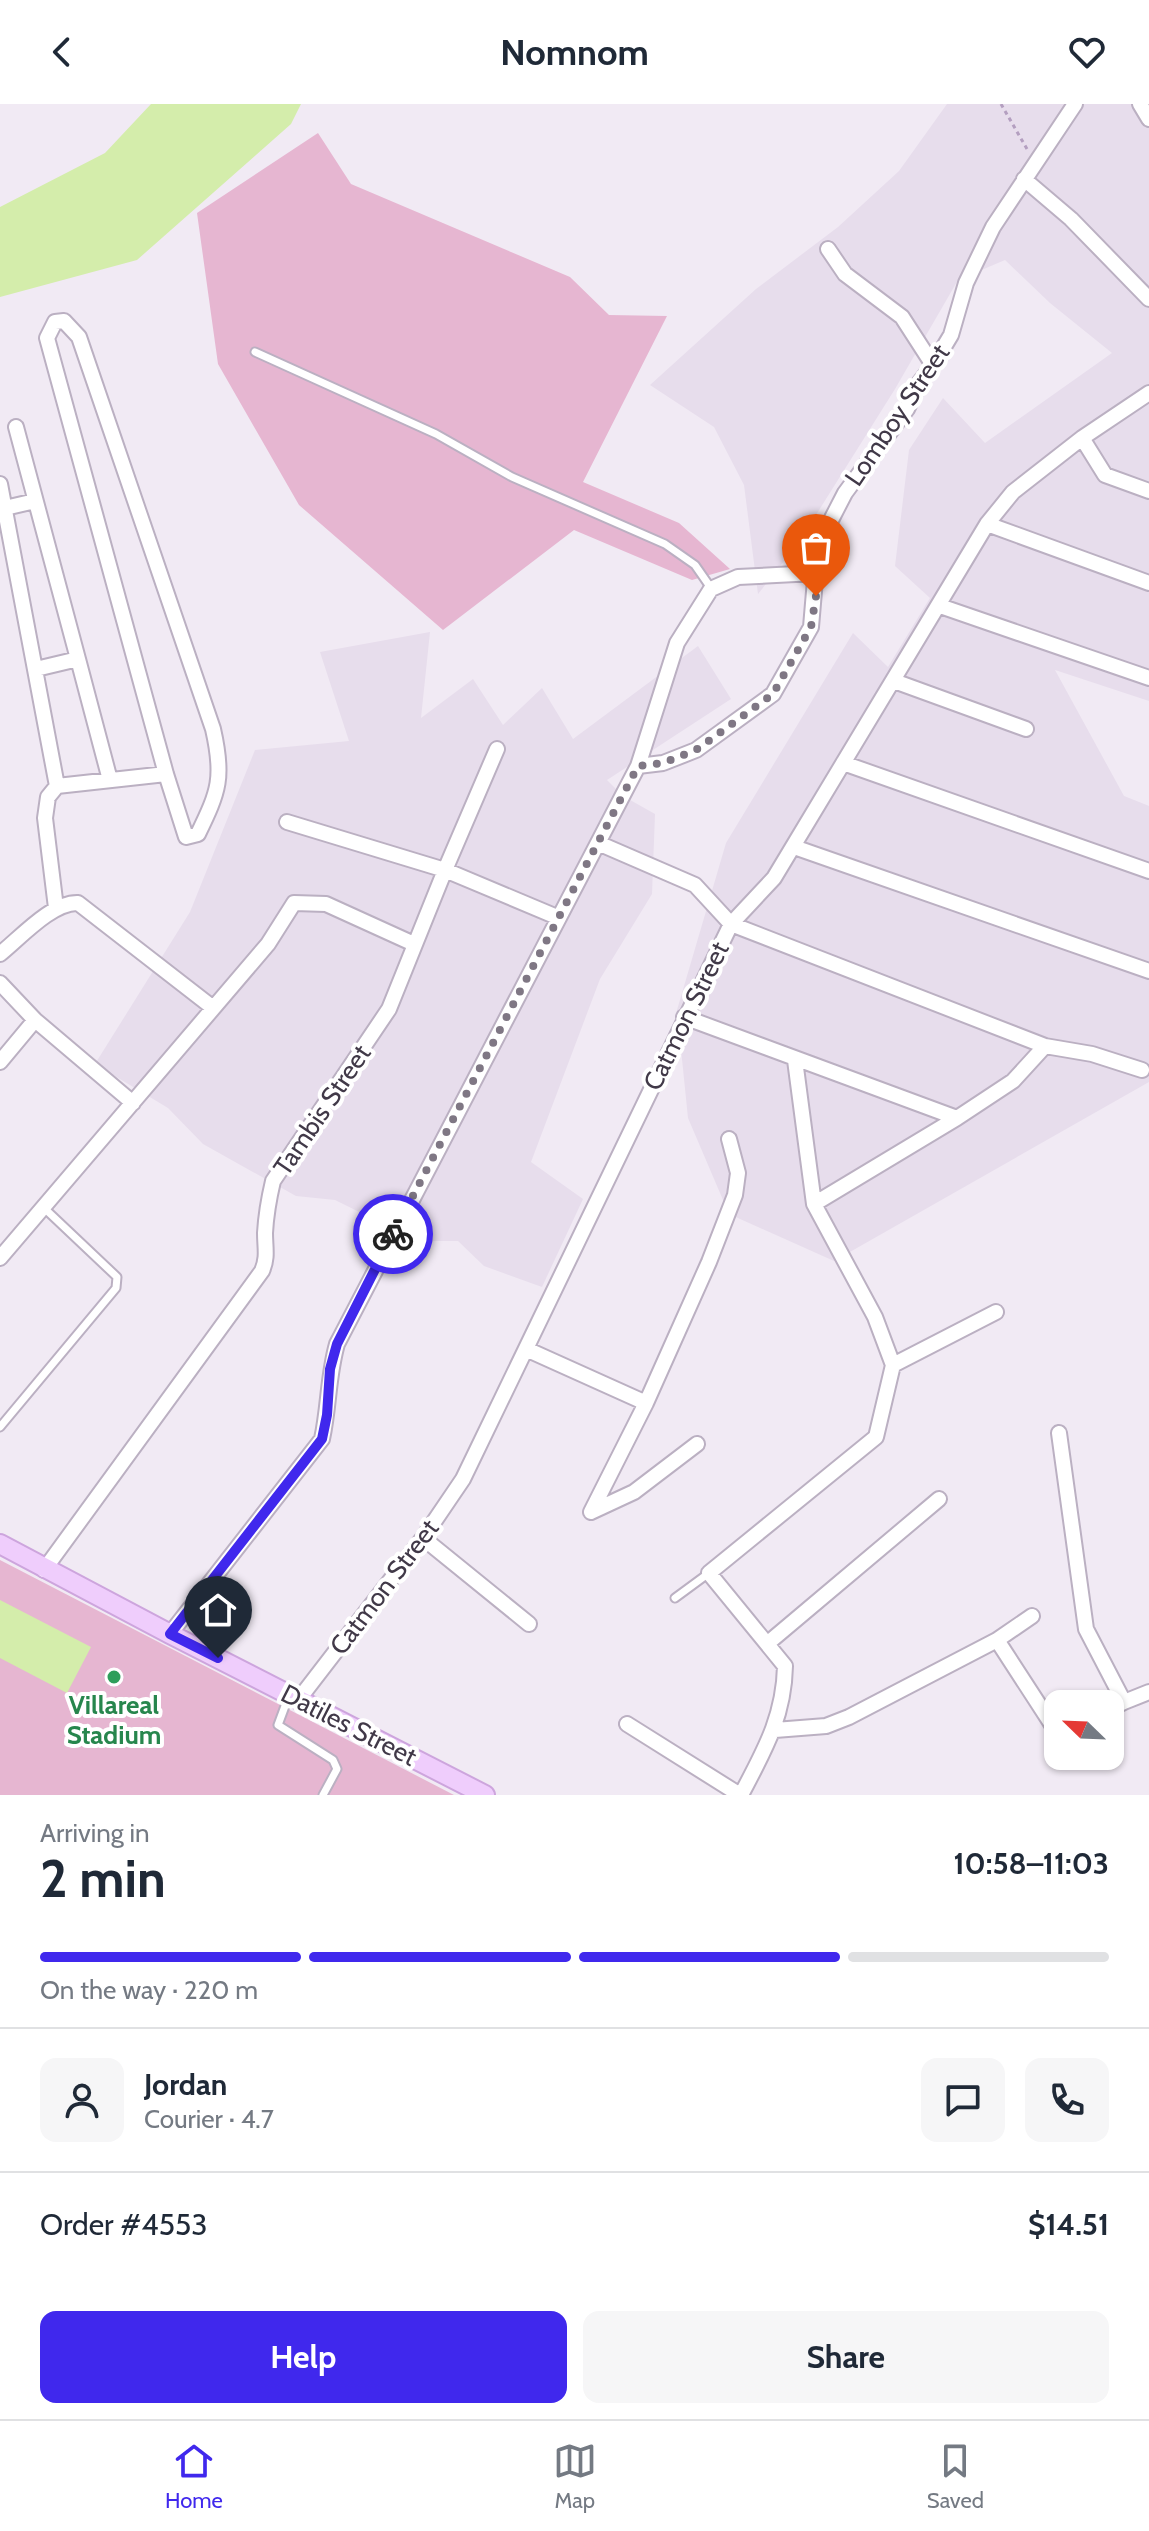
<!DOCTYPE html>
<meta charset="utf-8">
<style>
body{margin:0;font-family:Cabin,sans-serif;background:#f6f6f7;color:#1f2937;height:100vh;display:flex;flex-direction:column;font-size:30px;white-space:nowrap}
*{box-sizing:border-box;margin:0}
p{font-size:26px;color:#747a83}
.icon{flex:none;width:44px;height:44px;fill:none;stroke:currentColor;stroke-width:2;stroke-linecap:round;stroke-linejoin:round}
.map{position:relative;height:1691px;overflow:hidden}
.panel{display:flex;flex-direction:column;background:#fff;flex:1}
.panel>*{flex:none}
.needle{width:52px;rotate:293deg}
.fabs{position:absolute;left:1044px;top:1586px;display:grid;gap:16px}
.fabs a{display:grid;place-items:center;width:80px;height:80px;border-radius:16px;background:#fff;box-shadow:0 2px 6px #0004;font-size:40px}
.pin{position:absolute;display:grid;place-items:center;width:68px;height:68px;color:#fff;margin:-82px -34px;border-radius:50% 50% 50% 0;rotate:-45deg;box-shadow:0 0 8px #0007}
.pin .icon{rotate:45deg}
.courier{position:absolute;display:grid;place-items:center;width:80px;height:80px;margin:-40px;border:6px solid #4028ed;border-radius:50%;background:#fff;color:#222;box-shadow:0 2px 10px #0007}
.summary em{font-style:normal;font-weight:700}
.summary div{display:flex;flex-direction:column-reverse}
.summary{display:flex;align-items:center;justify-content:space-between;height:136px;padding:0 40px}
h1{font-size:52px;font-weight:700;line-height:60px}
.bar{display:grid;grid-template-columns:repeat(4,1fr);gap:12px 8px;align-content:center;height:96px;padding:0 40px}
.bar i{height:10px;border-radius:6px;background:#e0e1e3}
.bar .on{background:#4028ed}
.bar p{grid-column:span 4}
.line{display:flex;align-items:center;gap:20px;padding:0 40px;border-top:2px solid #e0e1e3}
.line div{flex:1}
.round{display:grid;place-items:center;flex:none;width:84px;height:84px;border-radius:16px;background:#f6f6f7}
.button{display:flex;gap:16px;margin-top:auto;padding:16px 40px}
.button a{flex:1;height:92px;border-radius:16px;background:#4028ed;color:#fff;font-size:32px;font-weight:700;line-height:92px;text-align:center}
.button a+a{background:#f6f6f7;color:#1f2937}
header{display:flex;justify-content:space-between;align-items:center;height:104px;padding:0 40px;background:#fff;font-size:36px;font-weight:700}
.menu{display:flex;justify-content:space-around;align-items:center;height:112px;border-top:2px solid #e0e1e3;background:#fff;font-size:22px;color:#747a83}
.menu a{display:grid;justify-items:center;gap:4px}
.menu .on{color:#4028ed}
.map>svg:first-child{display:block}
.residential{fill:#e7ddec}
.green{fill:#e6b6d1}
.water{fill:#d4edab}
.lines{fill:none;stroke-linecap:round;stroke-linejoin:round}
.lane-casing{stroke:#bbb0c2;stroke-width:11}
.street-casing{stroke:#bbb0c2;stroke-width:18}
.secondary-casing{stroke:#cda5dd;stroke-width:22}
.path{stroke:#b49fc0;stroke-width:3;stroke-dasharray:4 4;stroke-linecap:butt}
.lane{stroke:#fff;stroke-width:7}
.street{stroke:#fff;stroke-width:14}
.secondary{stroke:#efcdfc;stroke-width:18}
.done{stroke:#7f7784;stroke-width:8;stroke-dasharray:0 14.4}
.route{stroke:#4028ed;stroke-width:10}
.leisure-dot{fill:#2e9e5b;stroke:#fff;stroke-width:3}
.labels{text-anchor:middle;stroke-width:8;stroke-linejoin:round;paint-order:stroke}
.street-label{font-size:26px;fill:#413948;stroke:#fff}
.leisure-label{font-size:26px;font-weight:bold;fill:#27864d;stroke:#fff}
</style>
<header><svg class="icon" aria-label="back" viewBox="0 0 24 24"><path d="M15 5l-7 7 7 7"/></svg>Nomnom<svg class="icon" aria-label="heart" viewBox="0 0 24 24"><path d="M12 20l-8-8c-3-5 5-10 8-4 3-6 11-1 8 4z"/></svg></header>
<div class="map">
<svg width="1149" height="1691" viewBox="0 0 1149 1691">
<rect width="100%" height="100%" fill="#f1eaf4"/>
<path class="residential" d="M947,0H1149V597L1055,566L1124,692L1149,702V978L834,1157L729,1110L688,1014L677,906L726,739L853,529L888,563L930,494L895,462L909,346L943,294L985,339L1112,249L1050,199L1005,156L958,176L895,285L799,438L758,490L744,381L714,323L650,281L756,185L838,123L899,67Z
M430,528L421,614L473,575L503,621L542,584L573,635L698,542L731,595L607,676L623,692L655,710L652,790L600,875L531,1058L583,1095L542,1183L484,1162L458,1137H418L335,1096L296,1092L203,1040L168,1004L95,960L190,808L255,646L349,637L320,548Z"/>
<path class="green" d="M318,29L351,80L570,173L609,211L667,212L583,378L679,419L730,465L692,476L574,426L443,526L299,401L218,260L197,109Z
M0,1456L454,1691H0Z"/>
<path class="water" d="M151,0H301L291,20L137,156L0,193V103L105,49Z
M0,1496L91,1543L67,1589L0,1554Z"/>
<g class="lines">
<defs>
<path id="lane" d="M255,248L436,330L512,373L665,440L695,461L711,484
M0,1323L116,1184L117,1173L43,1103
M675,1494L709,1469
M288,1594L278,1621L333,1656L337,1665L323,1691"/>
<path id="street" d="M1140,0L1149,15
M1024,75L1071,115L1149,195
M828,145L845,170L902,213L933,261
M64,217L79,233L213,625C224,673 219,687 198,730L186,733L166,670L47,234L55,218Z
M16,323L78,555L36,565
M1082,334L1105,371L1149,387
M0,380L57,682
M5,404L35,397
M987,420L1149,479
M940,502L1149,574
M78,555L110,676
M894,577L1026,625
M843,659L1149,767
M638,662L663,659L696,646L773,590L811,523L817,452L829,420L845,389L907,305L920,278L933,261L951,231L966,179L993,123L1075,0
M287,718L445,766L557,813
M598,739L695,781L731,820L1045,942L1092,950L1142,966
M794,743L1149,867
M56,804L45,714L48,693L57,682L166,670
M0,850C20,834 52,798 78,799L212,903
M0,879L35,916L133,999
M684,913L957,1014
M0,958L35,916
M814,1100L957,1014L1013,977L1045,942
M0,1154L268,840L294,799L326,800L414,840
M526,1245L646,1299
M893,1261L996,1208
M1059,1329L1086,1525L1124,1598L1110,1605
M591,1408L646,1299L709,1158L735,1091L738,1069L729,1035
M591,1408L634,1388L697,1340
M423,1434L529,1520
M44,1466L262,1167C268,1153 265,1144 265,1129C266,1111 269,1094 273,1077L389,905L445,766L497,645
M170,1530L322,1335C329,1303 328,1271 337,1240L638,662L677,539L711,485L738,473L815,469
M997,1536L1058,1630
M768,1539L939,1395
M299,1595L423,1434L463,1375L731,820L774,774L987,420L1013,388L1082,334L1149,289
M1124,1598L1149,1588
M627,1620L740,1691
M775,1626L826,1622L849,1613L997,1536L1032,1512
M741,1691C764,1647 784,1613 785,1562L709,1469L876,1333L893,1261L875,1213L814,1100L795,956"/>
<path id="secondary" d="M0,1440L170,1530L485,1691"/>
</defs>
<use href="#lane" class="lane-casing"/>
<use href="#street" class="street-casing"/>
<use href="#secondary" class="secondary-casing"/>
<path class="path" d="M1001,0L1027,45"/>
<use href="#lane" class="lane"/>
<use href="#street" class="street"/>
<use href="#secondary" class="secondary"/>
</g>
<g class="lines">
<path class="done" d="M393,1130L638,662L663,659L696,646L773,590L811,523L816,492"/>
<path class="route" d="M218,1554L170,1530L322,1335L327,1311L330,1265L337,1240L393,1130"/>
</g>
<circle class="leisure-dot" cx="114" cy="1573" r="8"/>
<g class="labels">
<g class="street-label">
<text transform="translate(897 311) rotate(-56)" y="9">Lomboy Street</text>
<text transform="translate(686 912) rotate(-64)" y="9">Catmon Street</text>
<text transform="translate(322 1006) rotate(-56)" y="9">Tambis Street</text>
<text transform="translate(384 1483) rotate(-53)" y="9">Catmon Street</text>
<text transform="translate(349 1621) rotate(27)" y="9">Datiles Street</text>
</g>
<g class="leisure-label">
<text x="114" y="1610">Villareal<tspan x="114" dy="30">Stadium</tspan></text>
</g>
</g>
</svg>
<div class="fabs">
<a><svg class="needle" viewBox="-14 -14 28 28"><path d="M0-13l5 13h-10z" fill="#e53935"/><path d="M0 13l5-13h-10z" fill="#747a83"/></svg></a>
</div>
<div class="pin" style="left:816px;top:492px;background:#ea580c"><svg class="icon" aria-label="bag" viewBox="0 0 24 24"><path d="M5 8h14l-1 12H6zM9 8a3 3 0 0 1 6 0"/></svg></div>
<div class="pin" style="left:218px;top:1554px;background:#1f2937"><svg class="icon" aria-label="home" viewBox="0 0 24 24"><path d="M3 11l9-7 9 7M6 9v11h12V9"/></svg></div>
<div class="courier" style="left:393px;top:1130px"><svg class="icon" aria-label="bike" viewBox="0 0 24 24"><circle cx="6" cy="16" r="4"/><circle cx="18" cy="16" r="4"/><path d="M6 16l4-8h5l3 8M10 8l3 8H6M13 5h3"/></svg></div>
</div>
<section class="panel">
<div class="summary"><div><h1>2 min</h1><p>Arriving in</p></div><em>10:58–11:03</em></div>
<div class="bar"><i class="on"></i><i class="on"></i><i class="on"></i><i></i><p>On the way · 220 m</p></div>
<div class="line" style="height:144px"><a class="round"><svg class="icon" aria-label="person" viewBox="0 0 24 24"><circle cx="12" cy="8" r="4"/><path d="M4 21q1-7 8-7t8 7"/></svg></a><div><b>Jordan</b><p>Courier · 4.7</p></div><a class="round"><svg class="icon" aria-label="chat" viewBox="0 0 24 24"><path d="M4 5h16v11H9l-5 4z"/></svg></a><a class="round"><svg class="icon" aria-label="phone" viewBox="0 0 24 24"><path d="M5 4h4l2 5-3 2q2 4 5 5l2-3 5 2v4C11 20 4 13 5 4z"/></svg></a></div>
<div class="line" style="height:104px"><div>Order #4553</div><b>$14.51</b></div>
<div class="button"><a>Help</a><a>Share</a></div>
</section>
<nav class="menu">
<a class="on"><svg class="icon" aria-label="home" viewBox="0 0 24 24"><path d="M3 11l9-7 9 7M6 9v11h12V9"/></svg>Home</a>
<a><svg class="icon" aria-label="map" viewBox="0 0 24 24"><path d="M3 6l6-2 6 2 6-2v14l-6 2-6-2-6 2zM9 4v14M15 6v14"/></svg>Map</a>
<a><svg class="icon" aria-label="saved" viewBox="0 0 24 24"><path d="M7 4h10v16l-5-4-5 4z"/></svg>Saved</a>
</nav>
